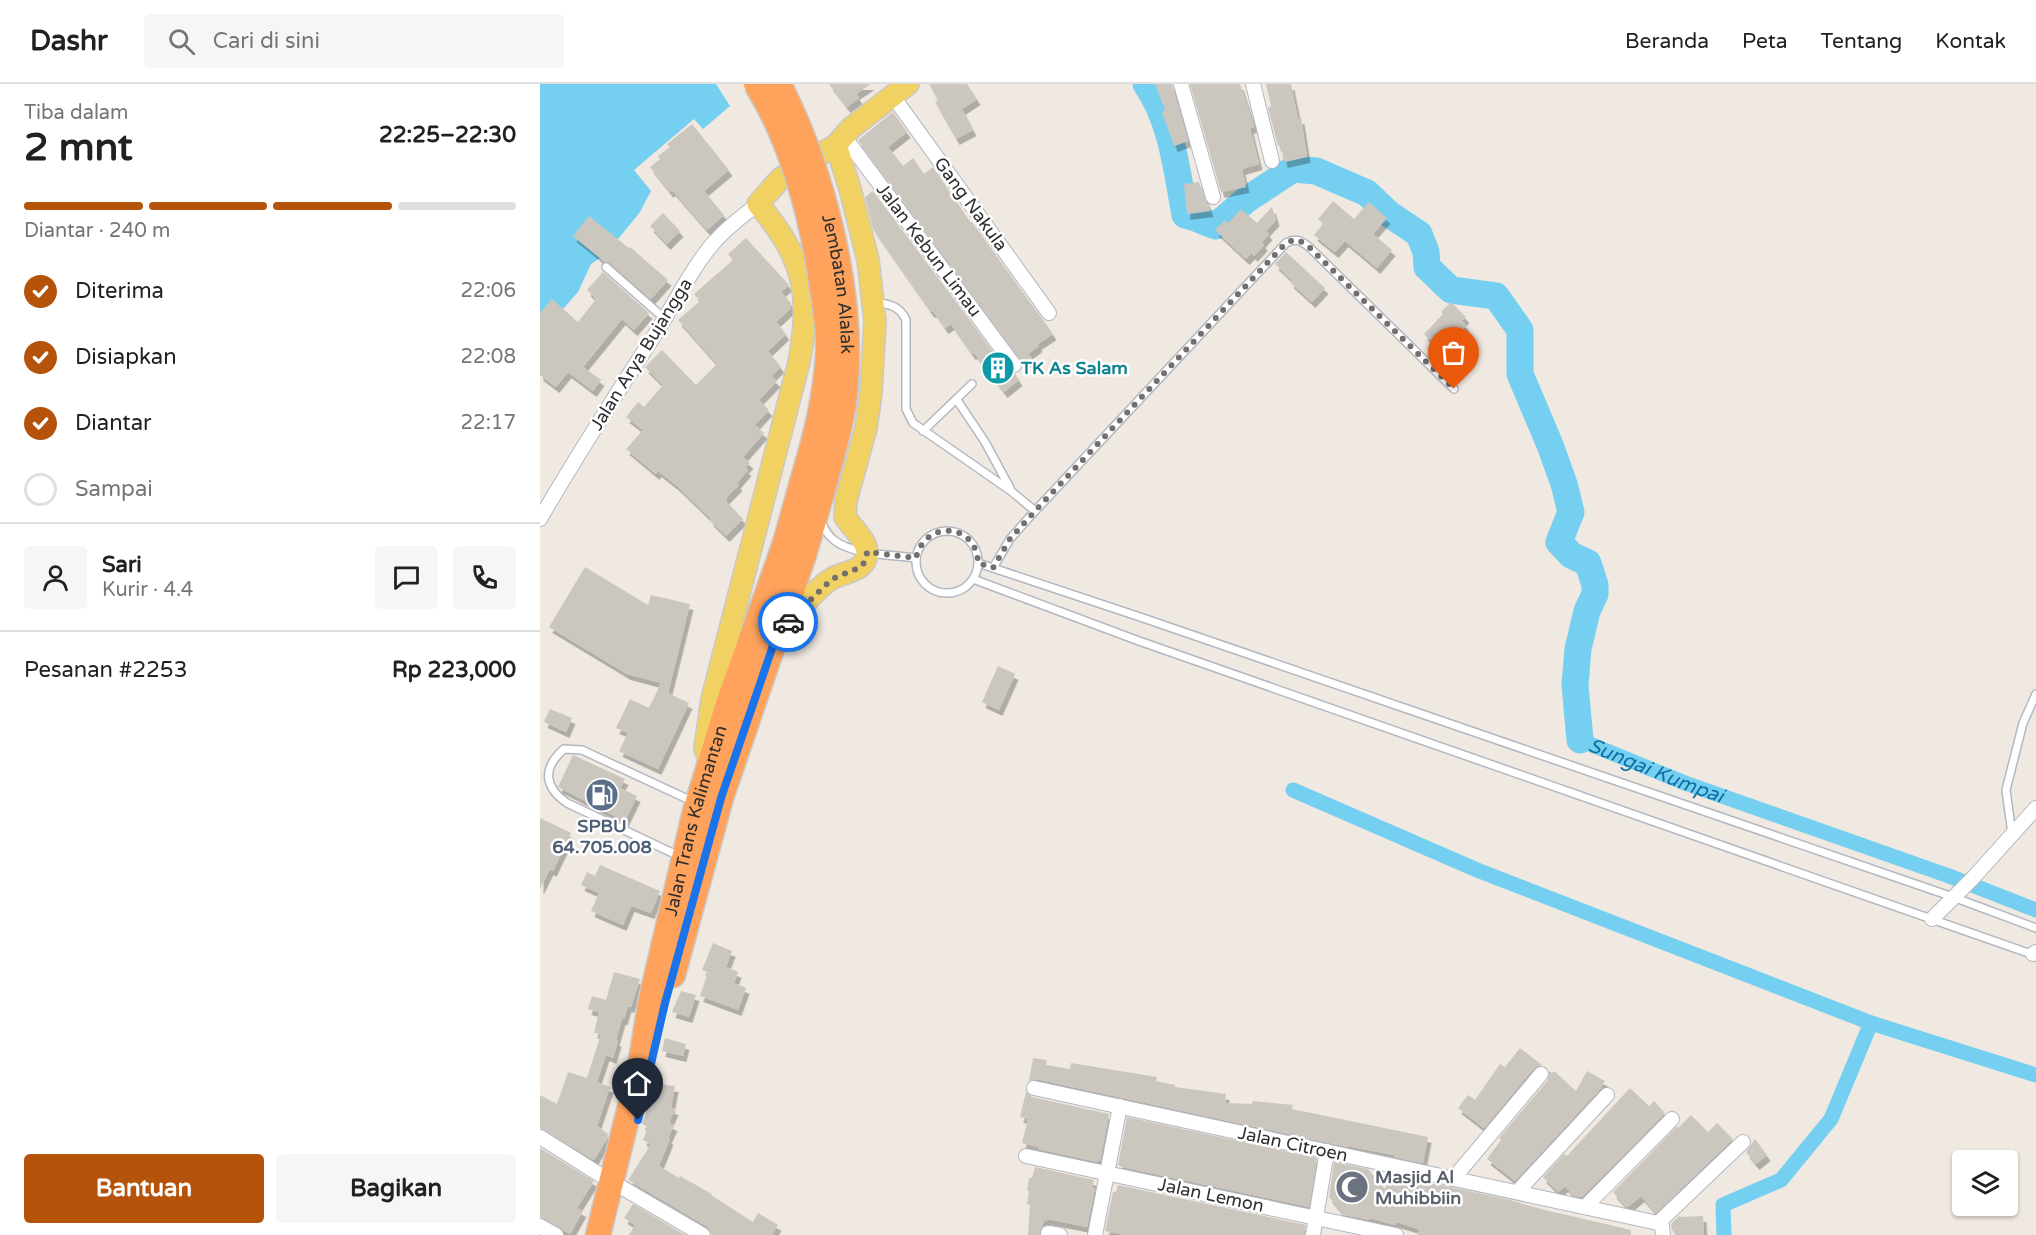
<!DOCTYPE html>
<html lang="id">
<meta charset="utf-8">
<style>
body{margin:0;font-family:"Varela Round",sans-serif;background:#f6f6f6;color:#202124;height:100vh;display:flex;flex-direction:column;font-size:22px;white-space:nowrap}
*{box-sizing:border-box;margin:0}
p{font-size:20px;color:#757577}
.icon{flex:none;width:33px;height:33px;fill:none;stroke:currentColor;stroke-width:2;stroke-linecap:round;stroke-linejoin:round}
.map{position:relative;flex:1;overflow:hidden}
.panel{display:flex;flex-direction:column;background:#fff;width:540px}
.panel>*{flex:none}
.fabs{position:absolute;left:1412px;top:1066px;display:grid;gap:12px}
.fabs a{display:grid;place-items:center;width:66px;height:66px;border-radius:6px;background:#fff;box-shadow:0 2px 4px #0004;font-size:30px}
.pin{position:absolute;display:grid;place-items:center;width:51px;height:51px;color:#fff;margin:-62px -26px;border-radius:50% 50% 50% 0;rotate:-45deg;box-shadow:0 0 6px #0007}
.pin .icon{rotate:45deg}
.courier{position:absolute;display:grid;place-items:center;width:60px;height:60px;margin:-30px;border:4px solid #1a73e8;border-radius:50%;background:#fff;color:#222;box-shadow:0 2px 8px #0007}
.head em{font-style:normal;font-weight:700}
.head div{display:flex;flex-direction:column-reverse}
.head{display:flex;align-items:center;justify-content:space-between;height:102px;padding:0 24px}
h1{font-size:39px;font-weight:700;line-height:45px}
.bar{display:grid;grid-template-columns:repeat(4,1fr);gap:9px 6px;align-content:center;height:72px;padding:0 24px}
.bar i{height:8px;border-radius:4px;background:#e0e0e0}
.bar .active{background:#b45309}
.bar p{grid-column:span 4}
.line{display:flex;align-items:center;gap:15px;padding:0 24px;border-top:2px solid #e0e0e0}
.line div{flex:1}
.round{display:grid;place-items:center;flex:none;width:63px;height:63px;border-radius:6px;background:#f6f6f6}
ol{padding:0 24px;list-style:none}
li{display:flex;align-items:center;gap:18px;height:66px}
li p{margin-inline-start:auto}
li .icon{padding:6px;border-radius:50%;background:#b45309;color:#fff;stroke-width:4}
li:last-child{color:#757577}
li i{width:33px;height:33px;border:3px solid #e0e0e0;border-radius:50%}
.cta{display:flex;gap:12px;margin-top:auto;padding:12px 24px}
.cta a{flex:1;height:69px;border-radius:6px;background:#b45309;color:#fff;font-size:24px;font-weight:700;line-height:69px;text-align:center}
.cta a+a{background:#f6f6f6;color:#202124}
header{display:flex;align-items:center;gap:36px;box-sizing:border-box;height:84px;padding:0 30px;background:#fff;border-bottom:2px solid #e0e0e0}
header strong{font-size:28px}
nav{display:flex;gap:33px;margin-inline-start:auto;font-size:21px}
.search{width:420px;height:54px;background:#f6f6f6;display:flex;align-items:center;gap:15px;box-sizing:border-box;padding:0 21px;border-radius:6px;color:#757577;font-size:22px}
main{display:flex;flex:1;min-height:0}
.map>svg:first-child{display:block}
.water{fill:#75cff0}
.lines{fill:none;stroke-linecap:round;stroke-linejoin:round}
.canal{stroke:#75cff0;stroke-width:15}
.river{stroke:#75cff0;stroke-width:27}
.building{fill:#cbc7bf;filter:url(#shadow)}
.lane-casing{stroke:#b4b7c1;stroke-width:10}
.street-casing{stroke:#b4b7c1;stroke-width:16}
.primary-casing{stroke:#c9c9c9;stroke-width:24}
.highway-casing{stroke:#c9c9c9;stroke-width:27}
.lane{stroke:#fff;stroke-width:7}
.street{stroke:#fff;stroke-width:14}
.primary{stroke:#f2d163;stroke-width:21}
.highway{stroke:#ffa35c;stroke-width:24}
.highway-bridge-casing{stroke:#c9c9c9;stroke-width:27;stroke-linecap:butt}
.highway-bridge{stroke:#ffa35c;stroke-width:24}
.done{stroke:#726f6d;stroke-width:6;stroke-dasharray:0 10.8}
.route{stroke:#1a73e8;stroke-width:8}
.labels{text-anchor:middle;stroke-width:5;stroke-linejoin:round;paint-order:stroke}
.street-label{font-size:18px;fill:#2e2e2e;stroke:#fff}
.culture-label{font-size:18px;font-weight:bold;fill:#0d838f;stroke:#fff;text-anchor:start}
.service-label{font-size:18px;font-weight:bold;fill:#4e5e75;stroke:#fff}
.worship-label{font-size:18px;font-weight:bold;fill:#5b616d;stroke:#fff;text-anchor:start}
.water-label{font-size:20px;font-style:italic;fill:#0d6fa3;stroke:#fff}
</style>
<header>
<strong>Dashr</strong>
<div class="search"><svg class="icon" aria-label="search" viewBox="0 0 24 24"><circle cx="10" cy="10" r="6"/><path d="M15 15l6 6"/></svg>Cari di sini</div>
<nav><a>Beranda</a><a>Peta</a><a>Tentang</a><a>Kontak</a></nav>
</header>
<main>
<section class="panel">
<div class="head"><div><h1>2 mnt</h1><p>Tiba dalam</p></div><em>22:25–22:30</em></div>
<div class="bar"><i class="active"></i><i class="active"></i><i class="active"></i><i></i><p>Diantar · 240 m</p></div>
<ol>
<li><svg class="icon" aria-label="check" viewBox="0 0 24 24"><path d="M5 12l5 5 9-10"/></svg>Diterima<p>22:06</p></li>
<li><svg class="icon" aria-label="check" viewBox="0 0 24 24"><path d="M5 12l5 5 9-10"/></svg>Disiapkan<p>22:08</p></li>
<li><svg class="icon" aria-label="check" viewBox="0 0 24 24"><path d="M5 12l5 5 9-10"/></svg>Diantar<p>22:17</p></li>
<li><i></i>Sampai</li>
</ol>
<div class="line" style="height:108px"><a class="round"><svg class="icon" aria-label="person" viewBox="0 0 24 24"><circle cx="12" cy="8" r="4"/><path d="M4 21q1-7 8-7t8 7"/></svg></a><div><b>Sari</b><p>Kurir · 4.4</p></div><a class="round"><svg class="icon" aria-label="chat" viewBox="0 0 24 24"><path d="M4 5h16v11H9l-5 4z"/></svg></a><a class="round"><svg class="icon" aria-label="phone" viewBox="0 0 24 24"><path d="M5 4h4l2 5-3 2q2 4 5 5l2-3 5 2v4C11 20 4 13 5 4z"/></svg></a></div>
<div class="line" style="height:78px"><div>Pesanan #2253</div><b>Rp 223,000</b></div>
<div class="cta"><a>Bantuan</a><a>Bagikan</a></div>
</section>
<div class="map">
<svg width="1496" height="1151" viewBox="0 0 1496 1151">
<defs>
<filter id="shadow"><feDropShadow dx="3.5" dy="6" stdDeviation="0" flood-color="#0004"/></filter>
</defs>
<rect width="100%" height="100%" fill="#efe9e1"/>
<path class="water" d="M0,0H176L190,22L163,45L154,35L94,86L111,107L100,128L66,170L51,180L38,208L6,244L0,246Z"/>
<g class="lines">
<g class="canal">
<path id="s1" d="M1040,656L1145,699L1409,792L1496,826"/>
<path d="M753,706L937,786L1331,939L1496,991"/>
<path d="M1184,1151L1183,1121L1241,1096L1291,1035L1331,939"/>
</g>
<path class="river" d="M606,0C632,37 637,88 645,131C656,133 665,139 676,142L706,116L753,85L776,87L827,109L849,130L879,150L886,168L887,183L911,206L956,212L980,246V290L1010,361L1024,400L1031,428L1019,458L1031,471L1048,479L1055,501V510L1047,527L1038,565L1035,601L1040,656"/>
</g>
<path class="building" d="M289,0H331L316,10L319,14L307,23Z
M389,0H427L437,15L422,25L433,46L416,55L395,18L398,16Z
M615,0H632L648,57L634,62L622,28L625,26Z
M650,0H700L714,43L710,44L719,80L702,85L706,103L681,108Z
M726,0H751L758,35L761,34L767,73L744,78L741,61L738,62L728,24L731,22Z
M353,28L367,48L348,63L363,82L373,74L384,90L393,83L431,139L432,138L513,250L498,260L499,262L488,270L492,274L483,281L481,276L318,56Z
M152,40L189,86L164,107L184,131L167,146L132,106L130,108L110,83L120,75L118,72L130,63L127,60Z
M659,98L670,127L647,130L644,100Z
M333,107L467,286L475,290L479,296L464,308L434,269L432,270L411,240L405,244L393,227L391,228L333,145L325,113Z
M793,117L814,135L829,118L847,134L833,150L852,166L837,184L805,157L795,168L774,151L783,140L778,135Z
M732,123L736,136L726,147L729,150L722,158L724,161L714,172L712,169L706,175L675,146L685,136L688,139L701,125L717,139Z
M123,129L140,147L127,160L110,142Z
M49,132L89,164L90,163L128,196L111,215L70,179L65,178L33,152Z
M206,154L249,201L241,208L251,219V224L236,238L246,250L228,267L241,283L231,292L237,297L219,316L229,326L215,341L224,349L203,373L210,379L205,384L208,386L197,399L199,401L186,414L187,416L186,417L203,435L186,452L170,436L171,435L137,402L118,387L116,390L86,365L103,346L86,333L98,318L104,323L123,301L105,283L122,266L156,301L177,280L138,236L160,217L154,210L193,176L188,170Z
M746,168L785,204L772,218L750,198L752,196L735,180Z
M63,188L109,229L94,246L82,235L43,283L61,296L53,307L28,288L16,303L0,291V229L12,215L38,238L56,215L47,206Z
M911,218L926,233L922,237L926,242L901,267L884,250L903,230L901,228Z
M45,483L108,521L111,511L150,520L128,609L149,619L118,685L79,667L88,649L76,644L90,615L109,624L121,599L87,590L9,543Z
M458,582L475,590L459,626L442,618Z
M10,625L32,634L26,648L4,638Z
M33,671L85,695L80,704L97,712L85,737L18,703Z
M0,734L31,749L13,787L10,785L0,805Z
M60,781L120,807L111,829L91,822L83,841L51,827L59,809L41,801L47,788L55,792Z
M173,859L192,867L186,883L198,888L194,899L206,904L198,926L160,912L168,888L162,886Z
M74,888L100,895L91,923L88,922L84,935H82L76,956L78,957L73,974L66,971L57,998L70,1003L57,1042L68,1050L67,1055L54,1076L0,1044V1011L17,1020L28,988L47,994L61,950L54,949L59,928L48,925L52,912L66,916Z
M141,907L156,911L149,933L132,928Z
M125,954L146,960L143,972L122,967Z
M980,964L1002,981L994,984L944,1044L918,1024L928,1011L935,1016L960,980L965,983Z
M493,974L507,976L506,981L530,985L531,979L617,993L616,997L635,1001V1003L686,1010L685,1019L712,1020L713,1017L753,1021L752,1025L888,1053L883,1079L854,1073V1071L807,1062L808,1063L496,995L489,997Z
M1009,987L1012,989L1014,987L1036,1007L1047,987L1065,997L1060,1005L975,1097L947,1075L961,1056L959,1054L1008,996Z
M118,1000L135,1002L131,1024L135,1025L129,1039L134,1041L128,1054L130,1055L119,1082L139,1094L140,1092L172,1110L171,1111L213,1138L218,1129L238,1141L232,1151H172L168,1143L88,1096L111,1060L103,1056L108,1043L102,1040L107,1027L105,1026L109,1015L114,1017Z
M1090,1004L1109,1022L1114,1017L1125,1029L1042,1113L1034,1112L1025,1102L1018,1108L1003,1093L1024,1070L1027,1072Z
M486,1008L492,1013L569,1030L560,1077L558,1076V1078L498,1065V1063L482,1059L488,1035L480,1033Z
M1151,1031L1168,1048L1177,1039L1193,1055L1116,1129L1101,1112L1088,1123H1086L1073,1108L1137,1042L1138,1044Z
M587,1033L777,1074L769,1123L582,1083L578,1081Z
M1215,1055L1227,1071L1216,1080L1206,1068Z
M0,1064L54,1097L37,1124L43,1127L30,1150L0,1133Z
M794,1078L828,1085L845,1105L849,1090L966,1115L1016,1129L1014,1128L1091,1146V1151H877L879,1145L856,1138L855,1141L830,1134V1136L804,1131L789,1113Z
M495,1083L554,1096L552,1104H555L547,1143L507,1135V1137H504L499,1151H488L490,1121L487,1120L489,1107L487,1106L489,1094H492Z
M578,1101L766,1141L764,1151H585L565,1147L573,1108H576Z
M93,1120L145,1151H89L95,1141L84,1134Z
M1139,1132L1140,1133L1163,1132L1164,1151H1136L1132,1146L1131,1140Z"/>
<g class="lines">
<defs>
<path id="lane" d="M66,183L125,235
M335,218C349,220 360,222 366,236V325L373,339L471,407L495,427
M417,316L445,358L470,404
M383,347L432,300
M281,437C284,444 287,451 294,456C312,471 353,471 376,474
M376 478a31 31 0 1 1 62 0a31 31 0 1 1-62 0Z
M438,479L606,535L1413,813L1496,844
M453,484L470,455L495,427L746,159C756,154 760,156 769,163L914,305
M433,495L599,557L1494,871
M1472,750L1466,706L1483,639L1496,610
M139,772L27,719C4,703 2,684 24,665L42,666L154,718"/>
<path id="street" d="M641,0L673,113
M713,0L732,77
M352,11L509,229
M303,51L474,281
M0,435C36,373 75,312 114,252C133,223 148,190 170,163C184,146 201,133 218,120
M1392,835L1433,794L1496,724
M1493,870L1496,868
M494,1004L1118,1139
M0,1053L70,1097
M486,1072L856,1151
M913,1095L1001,990
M81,1103L163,1151
M978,1107L1067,1011
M1045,1123L1132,1035
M0,1142L16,1151
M508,1149L520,1151
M555,1151L580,1022
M773,1151L787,1067
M1123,1151L1122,1142L1118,1139L1203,1058"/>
<path id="primary" d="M237,550C252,535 276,503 293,494C307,487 327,487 327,468C326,455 312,444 305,433L306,417L326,344L331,309L335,237L328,176L310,105L296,61
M167,670L165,664L172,615L259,278C272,211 264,173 218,120L241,94L296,61L311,44L368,0"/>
<g id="highway">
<path d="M133,891L181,714L264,471L283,406"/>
<path id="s2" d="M58,1151L100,982L111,915L155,727L188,620L245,459L262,398"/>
</g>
</defs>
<use href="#lane" class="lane-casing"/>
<use href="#street" class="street-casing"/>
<use href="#primary" class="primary-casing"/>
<use href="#highway" class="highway-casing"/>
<use href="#lane" class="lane"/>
<use href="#street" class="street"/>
<use href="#primary" class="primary"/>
<use href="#highway" class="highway"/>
<defs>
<g id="highway-bridge">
<path d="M216,0C254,61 272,134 282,204C285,224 289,247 288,268C286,312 275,355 262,398"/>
<path id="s3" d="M239,0C282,85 313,203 306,299C304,335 292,371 283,406"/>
</g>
</defs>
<use href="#highway-bridge" class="highway-bridge-casing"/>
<use href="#highway-bridge" class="highway-bridge"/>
</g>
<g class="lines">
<path class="done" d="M248,538L292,495L321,483L326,476L327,468L376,474C385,435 437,439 438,479L453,484L470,455L495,427L746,159C756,154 760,156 769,163L914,305"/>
<path class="route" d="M98,1036L125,919L181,714L237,550L248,538"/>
</g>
<defs>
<symbol id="building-disc" viewBox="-11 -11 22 22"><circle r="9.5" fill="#0f9aa8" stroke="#fff"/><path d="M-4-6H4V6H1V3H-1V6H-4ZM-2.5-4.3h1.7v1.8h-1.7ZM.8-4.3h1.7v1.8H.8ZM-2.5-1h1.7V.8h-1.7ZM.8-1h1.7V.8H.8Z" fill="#fff"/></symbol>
<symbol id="fuel-disc" viewBox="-11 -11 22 22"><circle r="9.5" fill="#5c6f8a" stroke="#fff"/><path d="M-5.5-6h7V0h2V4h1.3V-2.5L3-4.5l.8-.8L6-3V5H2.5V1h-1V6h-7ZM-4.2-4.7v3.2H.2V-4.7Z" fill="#fff"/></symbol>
<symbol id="mosque-disc" viewBox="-11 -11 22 22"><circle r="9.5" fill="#6b7280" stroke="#fff"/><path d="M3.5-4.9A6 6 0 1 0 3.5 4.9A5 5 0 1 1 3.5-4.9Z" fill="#fff"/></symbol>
</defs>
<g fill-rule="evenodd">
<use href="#building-disc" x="439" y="265" width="38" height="38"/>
<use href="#fuel-disc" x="43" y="692" width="38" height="38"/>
<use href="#mosque-disc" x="793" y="1084" width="38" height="38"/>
</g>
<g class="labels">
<g class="street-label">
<text transform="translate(431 120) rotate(54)" y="6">Gang Nakula</text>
<text transform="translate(389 166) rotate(53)" y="6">Jalan Kebun Limau</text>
<text dy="6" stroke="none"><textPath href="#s3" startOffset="210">Jembatan Alalak</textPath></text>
<text transform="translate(101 270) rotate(-58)" y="6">Jalan Arya Bujangga</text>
<text dy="6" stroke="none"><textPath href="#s2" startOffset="426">Jalan Trans Kalimantan</textPath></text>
<text transform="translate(753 1060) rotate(12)" y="6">Jalan Citroen</text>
<text transform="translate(671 1111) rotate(12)" y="6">Jalan Lemon</text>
</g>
<g class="culture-label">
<text x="481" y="290">TK As Salam</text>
</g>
<g class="service-label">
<text x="62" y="748">SPBU<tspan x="62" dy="21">64.705.008</tspan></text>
</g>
<g class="worship-label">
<text x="835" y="1099">Masjid Al<tspan x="835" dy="21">Muhibbiin</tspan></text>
</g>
<g class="water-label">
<text dy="7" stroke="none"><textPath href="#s1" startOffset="82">Sungai Kumpai</textPath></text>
</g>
</g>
</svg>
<div class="fabs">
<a><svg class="icon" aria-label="layers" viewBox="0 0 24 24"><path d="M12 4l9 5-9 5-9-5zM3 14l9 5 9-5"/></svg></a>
</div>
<div class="pin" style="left:914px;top:305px;background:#ea580c"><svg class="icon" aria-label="bag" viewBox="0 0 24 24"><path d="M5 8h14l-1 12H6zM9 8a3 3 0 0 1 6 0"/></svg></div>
<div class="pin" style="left:98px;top:1036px;background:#1f2937"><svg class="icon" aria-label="home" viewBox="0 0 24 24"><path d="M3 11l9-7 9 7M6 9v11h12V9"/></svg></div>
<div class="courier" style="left:248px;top:538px"><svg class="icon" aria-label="car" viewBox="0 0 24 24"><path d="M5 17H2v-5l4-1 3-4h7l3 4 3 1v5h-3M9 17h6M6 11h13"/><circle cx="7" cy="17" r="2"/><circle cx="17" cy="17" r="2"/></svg></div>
</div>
</main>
